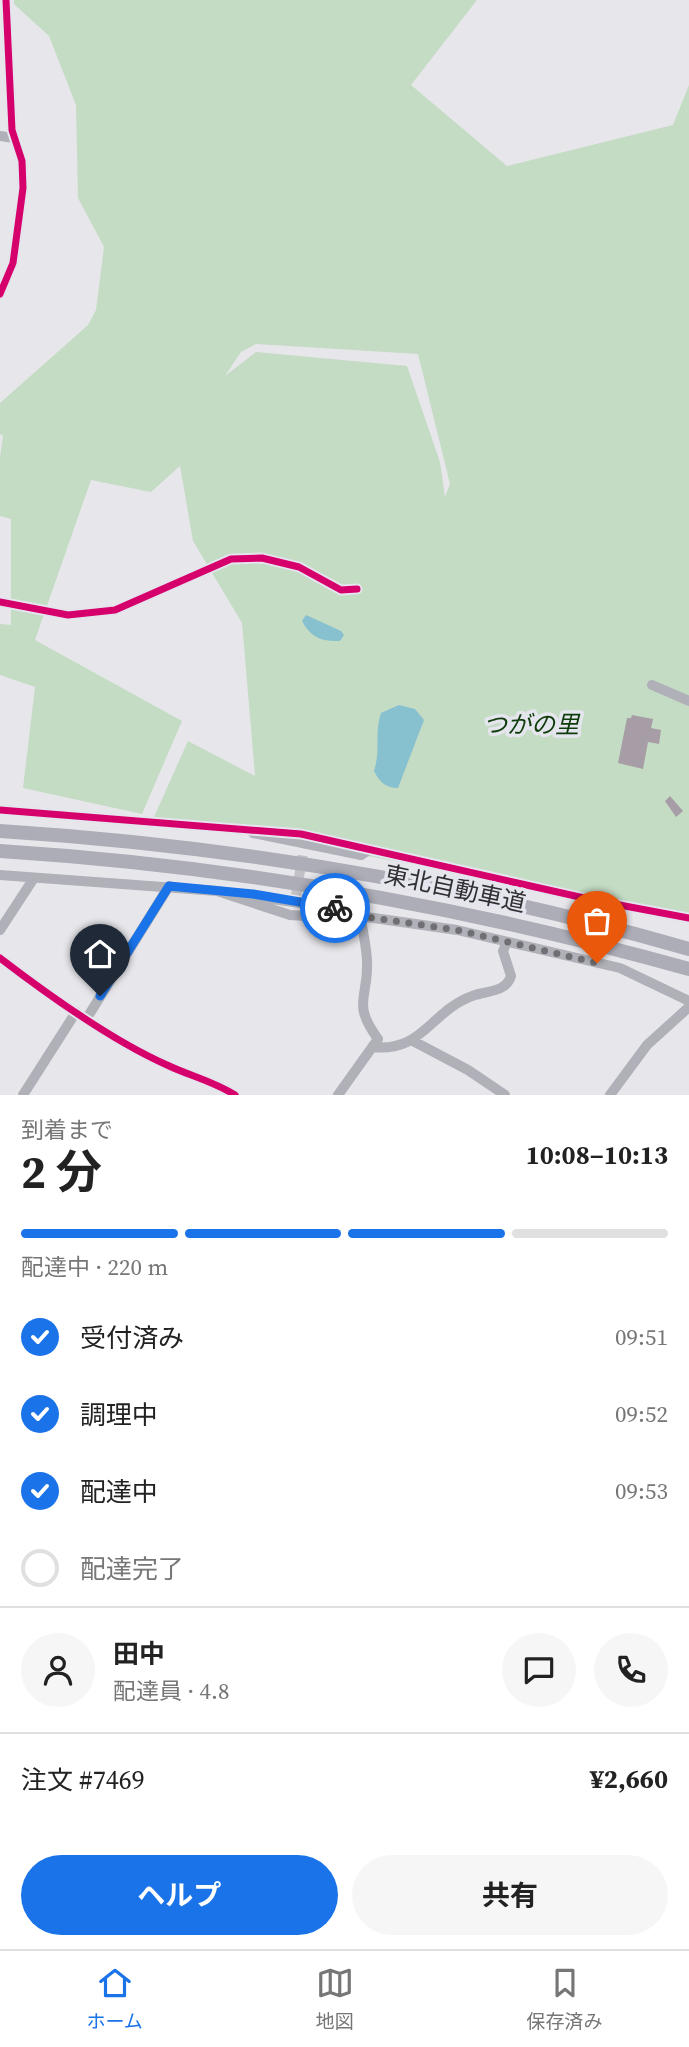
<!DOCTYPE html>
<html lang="ja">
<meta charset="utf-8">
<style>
body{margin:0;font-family:"Source Serif 4","Noto Sans JP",serif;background:#f6f6f6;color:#222;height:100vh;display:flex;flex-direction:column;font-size:26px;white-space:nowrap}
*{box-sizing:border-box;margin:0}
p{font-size:23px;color:#767676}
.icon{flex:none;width:38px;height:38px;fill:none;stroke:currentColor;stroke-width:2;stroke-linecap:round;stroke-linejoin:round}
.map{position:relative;height:1095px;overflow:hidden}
.panel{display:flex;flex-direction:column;background:#fff;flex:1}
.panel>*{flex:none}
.pin{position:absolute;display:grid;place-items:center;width:60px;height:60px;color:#fff;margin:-72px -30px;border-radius:50% 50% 50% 0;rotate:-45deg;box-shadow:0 0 7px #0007}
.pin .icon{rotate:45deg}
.courier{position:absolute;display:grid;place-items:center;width:70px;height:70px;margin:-35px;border:5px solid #1a73e8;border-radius:50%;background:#fff;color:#222;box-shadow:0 2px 9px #0007}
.head em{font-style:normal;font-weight:700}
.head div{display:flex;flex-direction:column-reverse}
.head{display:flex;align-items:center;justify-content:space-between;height:119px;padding:0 21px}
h1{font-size:46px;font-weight:700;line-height:52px}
.bar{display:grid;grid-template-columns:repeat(4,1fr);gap:10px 7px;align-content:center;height:84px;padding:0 21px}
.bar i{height:9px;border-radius:5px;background:#e0e0e0}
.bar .active{background:#1a73e8}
.bar p{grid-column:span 4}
.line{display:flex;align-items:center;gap:18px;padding:0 21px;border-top:2px solid #e0e0e0}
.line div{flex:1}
.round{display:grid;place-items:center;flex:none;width:74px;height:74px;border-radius:37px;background:#f6f6f6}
ol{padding:0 21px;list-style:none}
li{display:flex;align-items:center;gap:21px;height:77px}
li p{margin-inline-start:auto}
li .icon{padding:7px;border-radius:50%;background:#1a73e8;color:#fff;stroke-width:4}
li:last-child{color:#767676}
li i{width:38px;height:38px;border:4px solid #e0e0e0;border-radius:50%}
.button{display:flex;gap:14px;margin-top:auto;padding:14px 21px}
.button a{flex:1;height:80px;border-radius:42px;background:#1a73e8;color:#fff;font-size:28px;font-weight:700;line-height:80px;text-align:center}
.button a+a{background:#f6f6f6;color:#222}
.menu{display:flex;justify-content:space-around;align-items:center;height:98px;border-top:2px solid #e0e0e0;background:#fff;font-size:19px;color:#767676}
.menu a{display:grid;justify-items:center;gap:4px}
.menu .active{color:#1a73e8}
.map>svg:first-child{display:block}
.green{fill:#c4dbc4;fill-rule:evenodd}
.water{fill:#87c0cf}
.building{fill:#a79da6}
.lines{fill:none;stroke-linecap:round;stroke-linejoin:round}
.minor-tunnel{stroke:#c2c2c6;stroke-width:10;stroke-dasharray:10 5;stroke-linecap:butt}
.minor{stroke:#afb0b8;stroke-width:10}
.highway{stroke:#acadb7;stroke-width:14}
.cycleway-casing{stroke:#e5e5ed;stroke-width:11}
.cycleway{stroke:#d6006c;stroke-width:7}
.done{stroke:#707074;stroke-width:7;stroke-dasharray:0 12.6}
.route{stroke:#1a73e8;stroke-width:9}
.labels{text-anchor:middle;stroke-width:7;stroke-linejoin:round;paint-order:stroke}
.park-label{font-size:24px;font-style:italic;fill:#0d3b0a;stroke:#e5e5ed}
.street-label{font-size:24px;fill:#303034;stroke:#e5e5ed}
</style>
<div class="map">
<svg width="689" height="1095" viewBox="0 0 689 1095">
<rect width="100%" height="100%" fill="#e7e7eb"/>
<path class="green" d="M14,0H477L411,85L507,166L673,125L689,85V915L154,817L188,741L255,776L242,623L193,541L180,466L151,492L91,480L35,640L182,721L142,814L23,788L35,687L0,675V624L11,625V519L0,516V457L3,436L0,434V403L88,325L96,310L104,247L78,198L76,105L49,36L14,4ZM256,344L418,354L450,484L445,497L440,462L407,366L256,352L225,376L241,352Z"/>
<path class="water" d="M306,615L341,631L344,635L340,641C322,642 310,637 302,621Z
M399,705L415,709L424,720L398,788C385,788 379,781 374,771C381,749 374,735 381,713Z"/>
<path class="building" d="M632,715L653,719L651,728L661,730L659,744L648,742L643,769L618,763L627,718H631Z
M670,796L683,811L676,817L665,801Z"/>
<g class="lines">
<path class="minor-tunnel" d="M296,895L303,853"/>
<path class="minor" d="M0,136L14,138
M0,294L13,263L23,188L22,161L12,130L6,0
M0,602L68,615L115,610L231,559L262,558L299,567L341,590L357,589
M652,685L689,701
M0,810L301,834L593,900L689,918
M253,833L361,855L370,849
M0,875L217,891L290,915L352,919L360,916
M217,891L349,910L360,916L457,930L620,968L689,1001
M0,930L34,878
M0,958C47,994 113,1041 167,1065C190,1076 213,1081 235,1095
M87,1018L169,886
M413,1041L468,1070L505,1095
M372,1047C424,1053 430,1010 475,995C488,991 506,992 511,976L503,951L507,942
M23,1095L76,1012
M338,1095L378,1039C351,1002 369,998 367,960C366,945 363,930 360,916
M610,1095L647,1045L689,1007"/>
<path class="highway" d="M0,831C233,846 464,884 689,949
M0,851C234,866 464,906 689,969"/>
<defs>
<path id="cycleway" d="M0,294L13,263L23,188L22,161L12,130L6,0
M0,602L68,615L115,610L231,559L262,558L299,567L341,590L357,589
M0,810L301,834L593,900L689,918
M0,958C47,994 113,1041 167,1065C190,1076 213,1081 235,1095"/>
</defs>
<use href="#cycleway" class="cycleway-casing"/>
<use href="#cycleway" class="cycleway"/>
</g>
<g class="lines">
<path class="done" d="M335,908L360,916L457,930L597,963"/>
<path class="route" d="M100,996L169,886L253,894L335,908"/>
</g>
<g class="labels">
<g class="park-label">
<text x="531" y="733">つがの里</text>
</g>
<g class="street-label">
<text transform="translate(455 889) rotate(12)" y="8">東北自動車道</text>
</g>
</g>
</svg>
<div class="pin" style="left:597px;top:963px;background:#ea580c"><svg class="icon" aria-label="bag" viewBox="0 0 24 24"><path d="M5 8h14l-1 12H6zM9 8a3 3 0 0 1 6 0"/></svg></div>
<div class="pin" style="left:100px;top:996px;background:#1f2937"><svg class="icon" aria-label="home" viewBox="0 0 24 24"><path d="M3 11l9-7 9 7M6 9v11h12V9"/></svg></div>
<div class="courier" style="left:335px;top:908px"><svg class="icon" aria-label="bike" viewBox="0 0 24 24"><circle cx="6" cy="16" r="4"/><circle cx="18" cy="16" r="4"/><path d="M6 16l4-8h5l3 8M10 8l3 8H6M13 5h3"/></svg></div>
</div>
<section class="panel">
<div class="head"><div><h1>2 分</h1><p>到着まで</p></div><em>10:08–10:13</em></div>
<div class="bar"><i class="active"></i><i class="active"></i><i class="active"></i><i></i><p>配達中 · 220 m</p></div>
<ol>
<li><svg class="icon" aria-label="check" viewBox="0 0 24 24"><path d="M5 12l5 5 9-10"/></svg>受付済み<p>09:51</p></li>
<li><svg class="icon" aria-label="check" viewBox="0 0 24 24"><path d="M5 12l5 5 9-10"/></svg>調理中<p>09:52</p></li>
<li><svg class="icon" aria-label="check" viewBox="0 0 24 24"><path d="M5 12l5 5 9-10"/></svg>配達中<p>09:53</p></li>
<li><i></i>配達完了</li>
</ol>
<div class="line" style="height:126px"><a class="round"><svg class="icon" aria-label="person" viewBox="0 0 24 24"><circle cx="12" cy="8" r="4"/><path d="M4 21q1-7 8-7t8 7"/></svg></a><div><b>田中</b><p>配達員 · 4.8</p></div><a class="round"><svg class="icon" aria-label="chat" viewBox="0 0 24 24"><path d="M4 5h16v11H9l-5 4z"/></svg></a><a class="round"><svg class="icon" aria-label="phone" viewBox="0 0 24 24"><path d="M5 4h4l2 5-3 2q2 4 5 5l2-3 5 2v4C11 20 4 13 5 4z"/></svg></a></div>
<div class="line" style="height:91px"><div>注文 #7469</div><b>¥2,660</b></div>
<div class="button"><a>ヘルプ</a><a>共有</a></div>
</section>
<nav class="menu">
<a class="active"><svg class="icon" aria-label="home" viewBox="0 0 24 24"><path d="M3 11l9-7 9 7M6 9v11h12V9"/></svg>ホーム</a>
<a><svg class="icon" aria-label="map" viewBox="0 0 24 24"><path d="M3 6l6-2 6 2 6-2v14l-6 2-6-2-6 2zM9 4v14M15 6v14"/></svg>地図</a>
<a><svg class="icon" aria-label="saved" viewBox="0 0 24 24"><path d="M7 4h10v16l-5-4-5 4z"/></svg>保存済み</a>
</nav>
